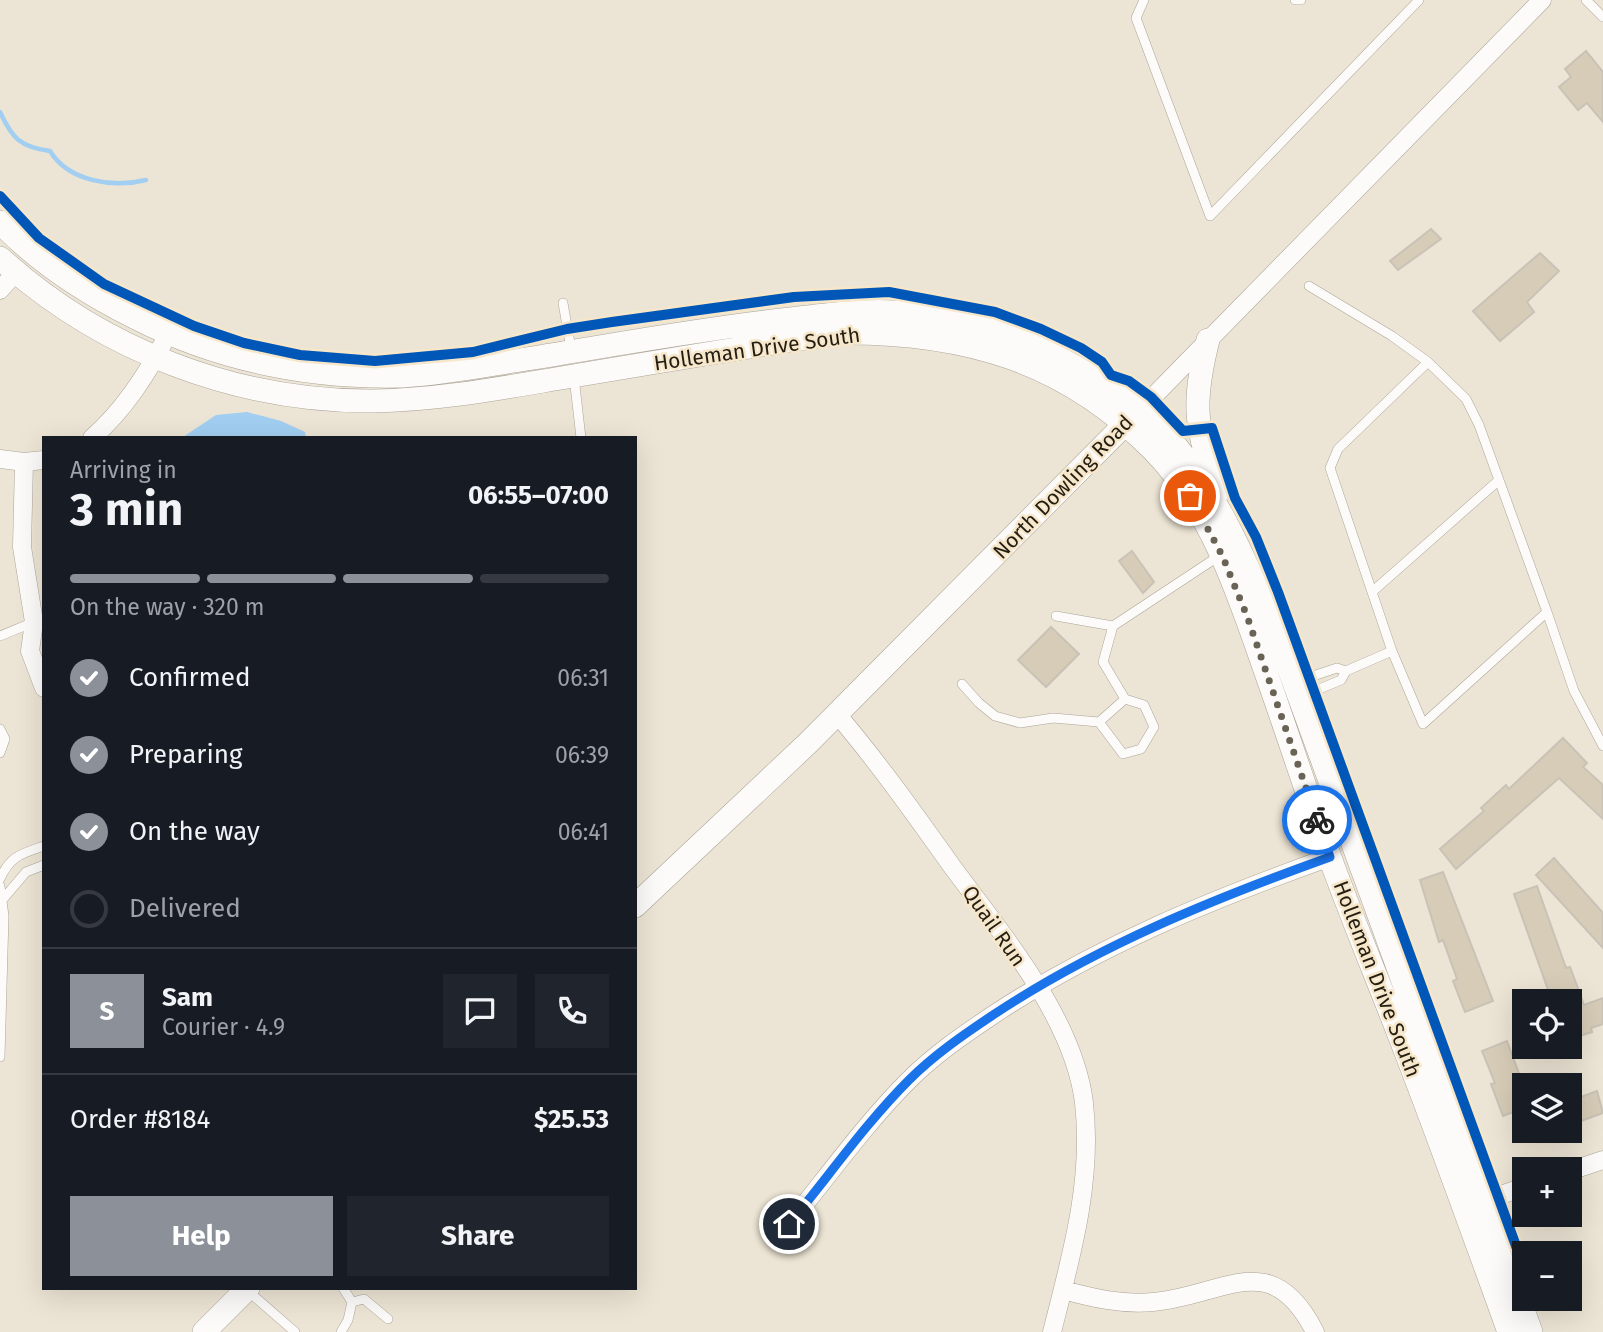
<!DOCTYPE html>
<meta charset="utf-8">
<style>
body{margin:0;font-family:"Fira Sans",sans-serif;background:#20242c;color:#f1f3f6;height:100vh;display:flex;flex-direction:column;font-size:26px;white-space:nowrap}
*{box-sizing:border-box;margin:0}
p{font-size:23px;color:#9ea1a6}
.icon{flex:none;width:38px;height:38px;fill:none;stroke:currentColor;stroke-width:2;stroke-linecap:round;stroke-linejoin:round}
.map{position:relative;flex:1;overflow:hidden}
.sheet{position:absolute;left:42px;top:436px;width:595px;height:854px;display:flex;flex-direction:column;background:#171b24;border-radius:0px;box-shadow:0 7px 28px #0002}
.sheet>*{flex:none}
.tools{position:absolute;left:1512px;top:989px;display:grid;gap:14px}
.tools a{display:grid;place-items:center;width:70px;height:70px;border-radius:0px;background:#171b24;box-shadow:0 7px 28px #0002;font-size:35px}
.pin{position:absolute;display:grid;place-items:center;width:60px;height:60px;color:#fff;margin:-30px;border:4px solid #fff;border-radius:50%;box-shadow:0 2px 7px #0007}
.courier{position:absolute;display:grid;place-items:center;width:70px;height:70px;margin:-35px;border:5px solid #1a73e8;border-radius:50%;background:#fff;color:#222;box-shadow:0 2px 9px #0007}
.summary em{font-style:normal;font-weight:700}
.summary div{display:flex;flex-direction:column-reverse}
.summary{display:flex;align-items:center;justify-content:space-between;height:119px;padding:0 28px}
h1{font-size:46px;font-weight:700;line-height:52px}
.bar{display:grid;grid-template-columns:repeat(4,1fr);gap:10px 7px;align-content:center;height:84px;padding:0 28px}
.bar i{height:9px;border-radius:5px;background:#363941}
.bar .on{background:#8c9099}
.bar p{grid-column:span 4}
.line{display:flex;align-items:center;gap:18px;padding:0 28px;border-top:2px solid #363941}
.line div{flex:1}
.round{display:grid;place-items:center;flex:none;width:74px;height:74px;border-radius:0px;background:#20242c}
ol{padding:0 28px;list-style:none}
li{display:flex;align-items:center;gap:21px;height:77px}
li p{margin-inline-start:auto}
li .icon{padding:7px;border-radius:50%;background:#8c9099;color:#fff;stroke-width:4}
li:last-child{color:#9ea1a6}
li i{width:38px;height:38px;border:4px solid #363941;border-radius:50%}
.primary-button{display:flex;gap:14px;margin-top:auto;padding:14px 28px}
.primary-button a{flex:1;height:80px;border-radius:0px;background:#8c9099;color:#fff;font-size:28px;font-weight:700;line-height:80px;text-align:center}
.primary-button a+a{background:#20242c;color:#f1f3f6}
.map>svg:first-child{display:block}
.water{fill:#a1cef1}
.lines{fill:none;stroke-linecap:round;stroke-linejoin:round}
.stream{stroke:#a1cef1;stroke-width:4.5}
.building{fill:#d7ccb7;stroke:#c9c2b6;stroke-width:2}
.service-casing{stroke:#aba598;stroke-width:10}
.minor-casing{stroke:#aba598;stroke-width:19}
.tertiary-casing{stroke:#aba598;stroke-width:24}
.service{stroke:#fcfbf9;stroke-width:9}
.minor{stroke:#fcfbf9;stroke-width:18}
.tertiary{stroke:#fcfbf9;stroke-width:23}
.cycleway-casing{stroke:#f7e7ca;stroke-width:15}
.cycleway{stroke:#0057b8;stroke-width:10}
.done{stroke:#696356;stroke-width:7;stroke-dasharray:0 12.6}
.route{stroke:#1a73e8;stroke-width:9}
.labels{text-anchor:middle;stroke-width:5;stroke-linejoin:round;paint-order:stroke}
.street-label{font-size:21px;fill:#231d12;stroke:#f7e7ca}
</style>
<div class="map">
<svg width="1603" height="1332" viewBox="0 0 1603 1332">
<rect width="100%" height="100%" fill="#ece4d4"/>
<path class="water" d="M247,412L281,421L305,432L306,437H183L216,415Z"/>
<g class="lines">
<path class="stream" d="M0,112C12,138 20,147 50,151C69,182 114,188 146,180"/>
</g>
<path class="building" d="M1586,51L1603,72V122L1587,103L1578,110L1559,87L1571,77L1565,69Z
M1431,229L1441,239L1398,270L1390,261Z
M1540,253L1559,271L1527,302L1534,312L1500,341L1473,311Z
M1132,551L1154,582L1143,593L1119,561Z
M1051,627L1079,654L1046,687L1018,660Z
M1563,738L1587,763L1583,767L1603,785V819L1559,778L1456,869L1440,849L1484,811L1481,808L1506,785L1509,789Z
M1554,858L1603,913V948L1536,875Z
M1443,872L1493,1001L1465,1012L1453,981L1457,979L1443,940L1439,942L1420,880Z
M1537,886L1566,968L1570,967L1584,1005L1603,998V1024L1591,1028L1592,1032L1570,1039V1001H1552L1514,894Z
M1507,1041L1524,1087V1108L1503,1116L1491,1084L1495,1083L1482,1051Z
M1597,1091L1603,1113L1570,1125V1101Z"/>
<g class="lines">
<defs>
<path id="service" d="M1144,0L1136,18L1210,216L1419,0
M1295,0H1301
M1586,0L1603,17
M1309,286L1392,336L1428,362
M563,303L571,349
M574,377L581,438
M1372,592L1499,480
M1547,612L1574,691L1603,746
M1113,626L1219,556
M0,636L34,622
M1295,682L1337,668L1346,671
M962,684L979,703L995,716L1020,723L1053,718L1099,722L1123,754L1141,749L1154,727L1144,705L1125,699L1103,662L1113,626L1056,616
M1300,697L1341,680L1346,671L1392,651L1423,724L1547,612L1479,425L1466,399L1428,362L1338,449L1330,468L1392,651
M1099,722L1125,699
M0,729L5,739L0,753
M0,879C10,856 21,854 44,846
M0,886L4,916L0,1057
M3,899L26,872L44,865
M248,1291L295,1332
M352,1302L364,1299L388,1319
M341,1332L348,1320L352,1302L343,1288"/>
<path id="minor" d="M0,290L16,272
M1141,409L1542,0
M92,438C125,409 148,373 168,334
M0,459L24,462L44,460
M24,462L22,547L34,622L30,651L44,688
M836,713C877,761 914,813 951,865C1000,932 1074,1018 1084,1103C1093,1181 1071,1257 1052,1332
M1570,1171L1603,1160
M1472,1205L1524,1187
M789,1224C828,1176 865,1124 909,1080C934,1055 963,1035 993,1015C1097,946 1213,899 1330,857
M1063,1290C1093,1298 1122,1305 1153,1302C1224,1296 1271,1245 1315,1332"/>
<path id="tertiary" d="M0,222C39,263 84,292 134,317C218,360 308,378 402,376C440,374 477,367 514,361C603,347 692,330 782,320C819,316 857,310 894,312C958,315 1024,337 1079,369C1100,381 1124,394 1142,410C1215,477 1248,566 1284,655L1531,1332
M0,258C101,350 237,402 373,401C441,400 506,387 573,376C662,361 751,346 840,333C964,332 1064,360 1154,451C1212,511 1238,593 1265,670C1287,732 1307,794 1329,855C1353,921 1380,985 1405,1050C1441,1143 1475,1238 1509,1332
M1208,340C1191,407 1196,427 1218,492
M635,906L808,743L1136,413
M204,1332L248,1288"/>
</defs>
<use href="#service" class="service-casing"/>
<use href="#minor" class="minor-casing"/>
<use href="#tertiary" class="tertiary-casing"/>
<use href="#service" class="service"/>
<use href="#minor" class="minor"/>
<use href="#tertiary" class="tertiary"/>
<defs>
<path id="cycleway" d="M0,196L39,238L104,284L194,326L244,343L300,355L375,361L473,352L567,329L612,322L794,297L889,292L995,312L1041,329L1081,348L1102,362L1111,375L1129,381L1151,397L1183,431L1212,428L1235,498L1256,537L1278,592L1524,1268"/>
</defs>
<use href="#cycleway" class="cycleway-casing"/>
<use href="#cycleway" class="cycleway"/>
</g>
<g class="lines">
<path class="done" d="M1190,496L1222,555L1247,616L1317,820"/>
<path class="route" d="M789,1224C829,1176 865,1124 909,1080C934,1055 963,1035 993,1015C1097,946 1213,899 1330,857L1317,820"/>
</g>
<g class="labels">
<g class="street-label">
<text transform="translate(757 349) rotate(-8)" y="7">Holleman Drive South</text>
<text transform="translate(1063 487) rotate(-46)" y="7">North Dowling Road</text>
<text transform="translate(994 926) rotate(55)" y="7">Quail Run</text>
<text transform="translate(1377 979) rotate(69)" y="7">Holleman Drive South</text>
</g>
</g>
</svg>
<div class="tools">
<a><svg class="icon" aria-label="locate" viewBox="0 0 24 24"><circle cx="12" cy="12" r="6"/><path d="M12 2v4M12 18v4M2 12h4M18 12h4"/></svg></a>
<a><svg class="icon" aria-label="layers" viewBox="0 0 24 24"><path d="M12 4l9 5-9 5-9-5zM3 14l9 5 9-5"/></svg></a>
<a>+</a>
<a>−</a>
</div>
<div class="pin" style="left:1190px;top:496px;background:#ea580c"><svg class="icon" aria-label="bag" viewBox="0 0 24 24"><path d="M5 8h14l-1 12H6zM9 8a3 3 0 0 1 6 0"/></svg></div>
<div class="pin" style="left:789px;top:1224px;background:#1f2937"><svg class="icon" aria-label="home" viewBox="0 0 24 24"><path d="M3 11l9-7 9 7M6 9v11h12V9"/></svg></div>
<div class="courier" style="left:1317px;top:820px"><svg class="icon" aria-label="bike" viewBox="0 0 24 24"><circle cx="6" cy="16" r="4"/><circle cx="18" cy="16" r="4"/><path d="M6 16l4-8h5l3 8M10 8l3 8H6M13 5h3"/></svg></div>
<section class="sheet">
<div class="summary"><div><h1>3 min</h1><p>Arriving in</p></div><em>06:55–07:00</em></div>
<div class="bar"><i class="on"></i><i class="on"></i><i class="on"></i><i></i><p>On the way · 320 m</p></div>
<ol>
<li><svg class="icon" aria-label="check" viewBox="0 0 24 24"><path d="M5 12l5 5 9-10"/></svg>Confirmed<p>06:31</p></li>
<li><svg class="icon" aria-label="check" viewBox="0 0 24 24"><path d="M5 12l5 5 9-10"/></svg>Preparing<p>06:39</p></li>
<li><svg class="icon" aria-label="check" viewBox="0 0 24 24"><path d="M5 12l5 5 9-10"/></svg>On the way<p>06:41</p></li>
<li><i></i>Delivered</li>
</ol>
<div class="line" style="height:126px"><b class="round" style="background:#8c9099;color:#fff">S</b><div><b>Sam</b><p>Courier · 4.9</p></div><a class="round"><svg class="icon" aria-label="chat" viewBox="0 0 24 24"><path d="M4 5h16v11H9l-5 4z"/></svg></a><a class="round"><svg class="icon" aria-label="phone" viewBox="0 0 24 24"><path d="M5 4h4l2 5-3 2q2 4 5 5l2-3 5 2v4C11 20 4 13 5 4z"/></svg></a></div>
<div class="line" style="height:91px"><div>Order #8184</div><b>$25.53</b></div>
<div class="primary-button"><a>Help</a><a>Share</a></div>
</section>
</div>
